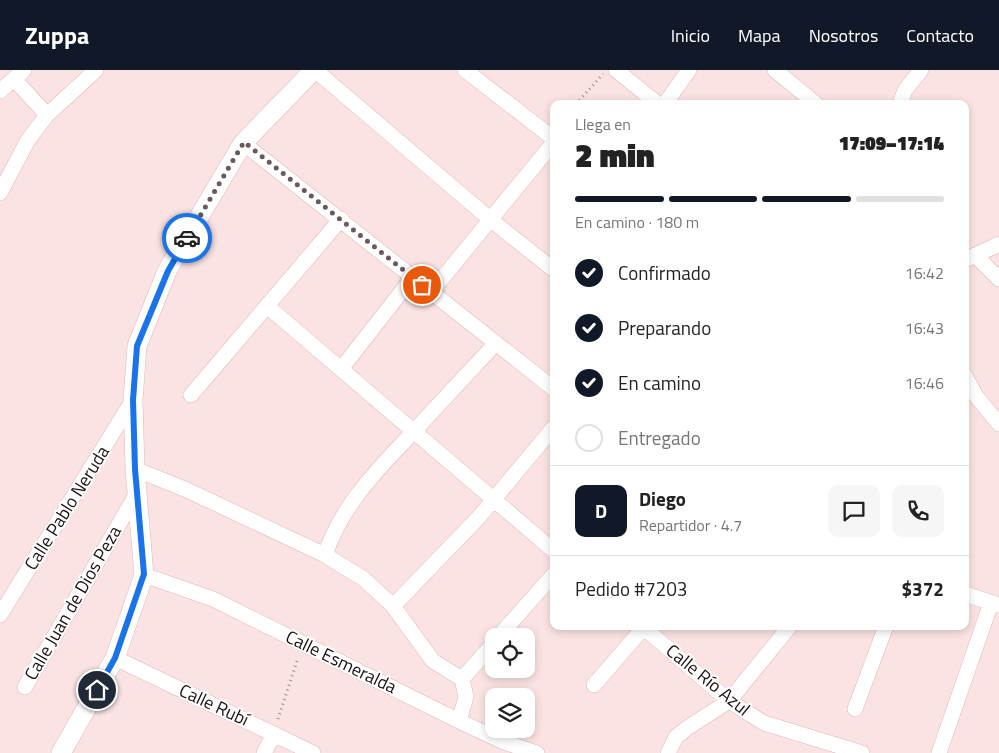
<!DOCTYPE html>
<html lang="es">
<meta charset="utf-8">
<style>
body{margin:0;font-family:"Titillium Web",sans-serif;background:#f6f6f6;color:#222;height:100vh;display:flex;flex-direction:column;font-size:19px;white-space:nowrap}
*{box-sizing:border-box;margin:0}
p{font-size:16px;color:#767676}
.icon{flex:none;width:28px;height:28px;fill:none;stroke:currentColor;stroke-width:2;stroke-linecap:round;stroke-linejoin:round}
.map{position:relative;flex:1;overflow:hidden}
.details{position:absolute;left:550px;top:30px;width:419px;height:530px;display:flex;flex-direction:column;background:#fff;border-radius:10px;box-shadow:0 2px 8px #0003}
.details>*{flex:none}
.tools{position:absolute;left:485px;top:558px;display:grid;gap:10px}
.tools a{display:grid;place-items:center;width:50px;height:50px;border-radius:10px;background:#fff;box-shadow:0 2px 8px #0003;font-size:25px}
.pin{position:absolute;display:grid;place-items:center;width:42px;height:42px;color:#fff;margin:-21px;border:2px solid #fff;border-radius:50%;box-shadow:0 1px 5px #0007}
.courier{position:absolute;display:grid;place-items:center;width:50px;height:50px;margin:-25px;border:4px solid #1a73e8;border-radius:50%;background:#fff;color:#222;box-shadow:0 1px 6px #0007}
.summary em{font-style:normal;font-weight:800}
.summary div{display:flex;flex-direction:column-reverse}
.summary{display:flex;align-items:center;justify-content:space-between;height:85px;padding:0 25px}
h1{font-size:32px;font-weight:800;line-height:38px}
.bar{display:grid;grid-template-columns:repeat(4,1fr);gap:8px 5px;align-content:center;height:60px;padding:0 25px}
.bar i{height:6px;border-radius:4px;background:#e0e0e0}
.bar .selected{background:#111827}
.bar p{grid-column:span 4}
.line{display:flex;align-items:center;gap:12px;padding:0 25px;border-top:1px solid #e0e0e0}
.line div{flex:1}
.round{display:grid;place-items:center;flex:none;width:52px;height:52px;border-radius:10px;background:#f6f6f6}
ol{padding:0 25px;list-style:none}
li{display:flex;align-items:center;gap:15px;height:55px}
li p{margin-inline-start:auto}
li .icon{padding:5px;border-radius:50%;background:#111827;color:#fff;stroke-width:4}
li:last-child{color:#767676}
li i{width:28px;height:28px;border:2px solid #e0e0e0;border-radius:50%}
header{display:flex;align-items:center;gap:30px;box-sizing:border-box;height:70px;padding:0 25px;background:#111827;color:#fff}
header strong{font-size:24px}
nav{display:flex;gap:28px;margin-inline-start:auto;font-size:18px}
.map>svg:first-child{display:block}
.lines{fill:none;stroke-linecap:round;stroke-linejoin:round}
.minor-casing{stroke:#ddb7b8;stroke-width:16}
.tertiary-casing{stroke:#ddb7b8;stroke-width:20}
.path{stroke:#9f8c8c;stroke-width:3;stroke-dasharray:1 4;stroke-linecap:butt}
.minor{stroke:#fff;stroke-width:15}
.tertiary{stroke:#fff;stroke-width:19}
.done{stroke:#6a595a;stroke-width:5;stroke-dasharray:0 9}
.route{stroke:#1a73e8;stroke-width:6}
.labels{text-anchor:middle;stroke-width:4;stroke-linejoin:round;paint-order:stroke}
.street-label{font-size:18px;fill:#1c0f10;stroke:#fff}
</style>
<header>
<strong>Zuppa</strong>
<nav><a>Inicio</a><a>Mapa</a><a>Nosotros</a><a>Contacto</a></nav>
</header>
<div class="map">
<svg width="999" height="683" viewBox="0 0 999 683">
<rect width="100%" height="100%" fill="#fbe3e3"/>
<g class="lines">
<defs>
<path id="minor" d="M315,0L491,150L554,200
M465,0L554,69
M616,0L658,34
M775,0L816,34
M14,9L47,45
M0,21L24,0
M665,34L689,0
M900,34L905,20L921,0
M243,73L554,319
M0,123L28,70L47,45L96,0
M975,185L999,209
M965,190L999,174
M431,222L554,72
M267,236L554,481
M341,299L413,207
M965,306L976,326L999,354
M191,325L341,149
M135,399L187,420L325,485L364,509L393,536L433,591L462,609L466,627L459,651
M325,485C342,434 379,398 415,360C442,331 469,302 496,273
M144,505L213,529L459,651L504,672L537,683
M965,524L999,535
M393,536L479,447L554,357
M0,545L133,330
M642,556L729,631L764,653L862,683
M499,566L554,504
M115,588L313,683
M462,609L494,573
M594,615L645,556
M25,617L137,423
M855,639L886,556
M264,683L274,664
M668,683L676,667L687,658L729,631L790,556
M939,683L991,533"/>
<path id="tertiary" d="M61,683L115,588L144,505L135,399L133,330L137,276L167,201L243,73L314,0"/>
</defs>
<use href="#minor" class="minor-casing"/>
<use href="#tertiary" class="tertiary-casing"/>
<path class="path" d="M576,34L603,4
M278,649L298,588"/>
<use href="#minor" class="minor"/>
<use href="#tertiary" class="tertiary"/>
</g>
<g class="lines">
<path class="done" d="M187,168L244,72L422,215"/>
<path class="route" d="M97,620L115,588L144,504L135,399L133,330L137,276L168,201L187,168"/>
</g>
<g class="labels">
<g class="street-label">
<text transform="translate(67 438) rotate(-58)" y="6">Calle Pablo Neruda</text>
<text transform="translate(73 533) rotate(-60)" y="6">Calle Juan de Dios Peza</text>
<text transform="translate(341 592) rotate(26)" y="6">Calle Esmeralda</text>
<text transform="translate(708 610) rotate(39)" y="6">Calle Río Azul</text>
<text transform="translate(214 635) rotate(25)" y="6">Calle Rubí</text>
</g>
</g>
</svg>
<div class="tools">
<a><svg class="icon" aria-label="locate" viewBox="0 0 24 24"><circle cx="12" cy="12" r="6"/><path d="M12 2v4M12 18v4M2 12h4M18 12h4"/></svg></a>
<a><svg class="icon" aria-label="layers" viewBox="0 0 24 24"><path d="M12 4l9 5-9 5-9-5zM3 14l9 5 9-5"/></svg></a>
</div>
<div class="pin" style="left:422px;top:215px;background:#ea580c"><svg class="icon" aria-label="bag" viewBox="0 0 24 24"><path d="M5 8h14l-1 12H6zM9 8a3 3 0 0 1 6 0"/></svg></div>
<div class="pin" style="left:97px;top:620px;background:#1f2937"><svg class="icon" aria-label="home" viewBox="0 0 24 24"><path d="M3 11l9-7 9 7M6 9v11h12V9"/></svg></div>
<div class="courier" style="left:187px;top:168px"><svg class="icon" aria-label="car" viewBox="0 0 24 24"><path d="M5 17H2v-5l4-1 3-4h7l3 4 3 1v5h-3M9 17h6M6 11h13"/><circle cx="7" cy="17" r="2"/><circle cx="17" cy="17" r="2"/></svg></div>
<section class="details">
<div class="summary"><div><h1>2 min</h1><p>Llega en</p></div><em>17:09–17:14</em></div>
<div class="bar"><i class="selected"></i><i class="selected"></i><i class="selected"></i><i></i><p>En camino · 180 m</p></div>
<ol>
<li><svg class="icon" aria-label="check" viewBox="0 0 24 24"><path d="M5 12l5 5 9-10"/></svg>Confirmado<p>16:42</p></li>
<li><svg class="icon" aria-label="check" viewBox="0 0 24 24"><path d="M5 12l5 5 9-10"/></svg>Preparando<p>16:43</p></li>
<li><svg class="icon" aria-label="check" viewBox="0 0 24 24"><path d="M5 12l5 5 9-10"/></svg>En camino<p>16:46</p></li>
<li><i></i>Entregado</li>
</ol>
<div class="line" style="height:90px"><b class="round" style="background:#111827;color:#fff">D</b><div><b>Diego</b><p>Repartidor · 4.7</p></div><a class="round"><svg class="icon" aria-label="chat" viewBox="0 0 24 24"><path d="M4 5h16v11H9l-5 4z"/></svg></a><a class="round"><svg class="icon" aria-label="phone" viewBox="0 0 24 24"><path d="M5 4h4l2 5-3 2q2 4 5 5l2-3 5 2v4C11 20 4 13 5 4z"/></svg></a></div>
<div class="line" style="height:65px"><div>Pedido #7203</div><b>$372</b></div>
</section>
</div>
